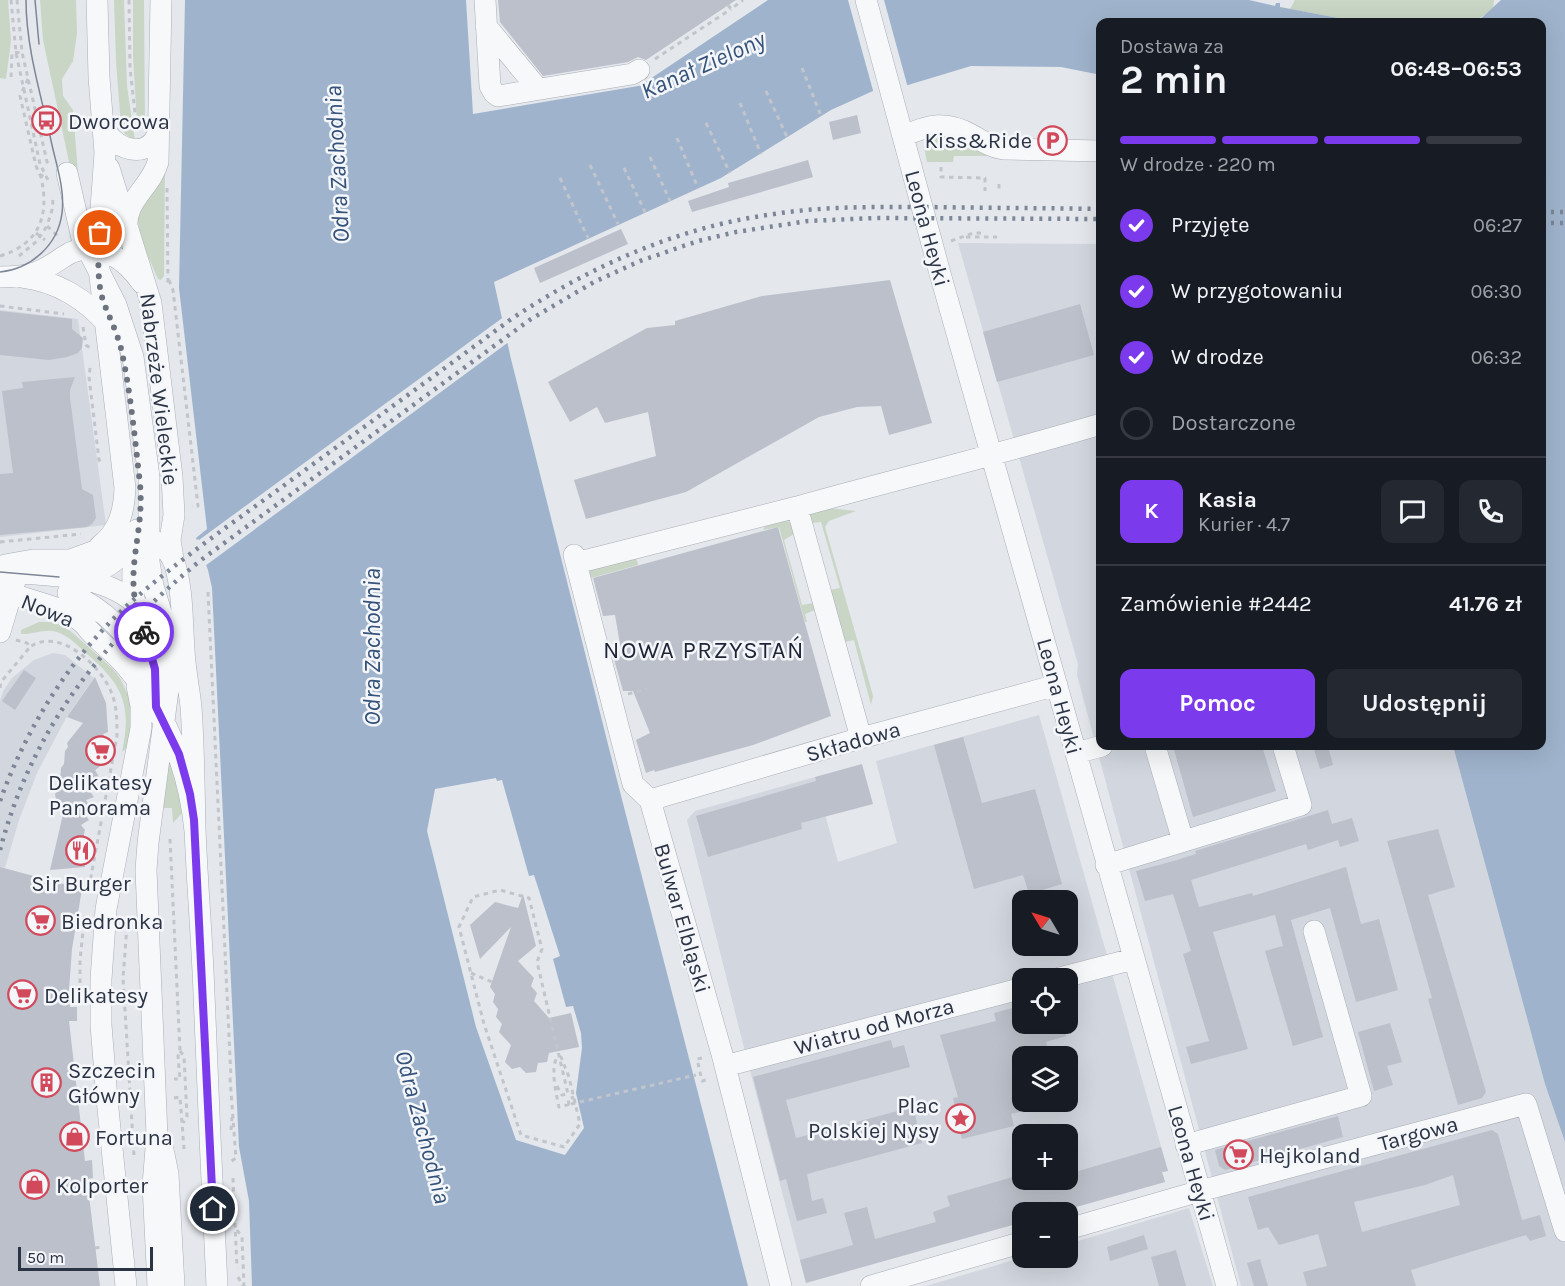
<!DOCTYPE html>
<html lang="pl">
<meta charset="utf-8">
<style>
body{margin:0;font-family:Karla,sans-serif;background:#242831;color:#f1f3f6;height:100vh;display:flex;flex-direction:column;font-size:22px;white-space:nowrap}
*{box-sizing:border-box;margin:0}
p{font-size:20px;color:#9ea1a6}
.icon{flex:none;width:33px;height:33px;fill:none;stroke:currentColor;stroke-width:2;stroke-linecap:round;stroke-linejoin:round}
.map{position:relative;flex:1;overflow:hidden}
.panel{position:absolute;left:1096px;top:18px;width:450px;height:732px;display:flex;flex-direction:column;background:#171b24;border-radius:12px;box-shadow:0 6px 24px #0002}
.panel>*{flex:none}
.needle{width:39px;rotate:308deg}
.controls{position:absolute;left:1012px;top:890px;display:grid;gap:12px}
.controls a{display:grid;place-items:center;width:66px;height:66px;border-radius:12px;background:#171b24;box-shadow:0 6px 24px #0002;font-size:30px}
.scale{position:absolute;left:18px;bottom:15px;width:135px;box-sizing:border-box;padding-left:6px;border:3px solid #2b3445;border-top:0;font-size:16px;line-height:21px;white-space:nowrap;color:#2b3445;-webkit-text-stroke:4px #f4f6f9;paint-order:stroke}
.pin{position:absolute;display:grid;place-items:center;width:51px;height:51px;color:#fff;margin:-26px;border:3px solid #fff;border-radius:50%;box-shadow:0 2px 6px #0007}
.courier{position:absolute;display:grid;place-items:center;width:60px;height:60px;margin:-30px;border:4px solid #7c3aed;border-radius:50%;background:#fff;color:#222;box-shadow:0 2px 8px #0007}
.headline em{font-style:normal;font-weight:700}
.headline div{display:flex;flex-direction:column-reverse}
.headline{display:flex;align-items:center;justify-content:space-between;height:102px;padding:0 24px}
h1{font-size:39px;font-weight:700;line-height:45px}
.bar{display:grid;grid-template-columns:repeat(4,1fr);gap:9px 6px;align-content:center;height:72px;padding:0 24px}
.bar i{height:8px;border-radius:4px;background:#363941}
.bar .selected{background:#7c3aed}
.bar p{grid-column:span 4}
.line{display:flex;align-items:center;gap:15px;padding:0 24px;border-top:2px solid #363941}
.line div{flex:1}
.round{display:grid;place-items:center;flex:none;width:63px;height:63px;border-radius:12px;background:#242831}
ol{padding:0 24px;list-style:none}
li{display:flex;align-items:center;gap:18px;height:66px}
li p{margin-inline-start:auto}
li .icon{padding:6px;border-radius:50%;background:#7c3aed;color:#fff;stroke-width:4}
li:last-child{color:#9ea1a6}
li i{width:33px;height:33px;border:3px solid #363941;border-radius:50%}
.action{display:flex;gap:12px;margin-top:auto;padding:12px 24px}
.action a{flex:1;height:69px;border-radius:12px;background:#7c3aed;color:#fff;font-size:24px;font-weight:700;line-height:69px;text-align:center}
.action a+a{background:#242831;color:#f1f3f6}
.map>svg:first-child{display:block}
.built{fill:#d2d6de;fill-rule:evenodd}
.green{fill:#c9d6c5}
.water{fill:#9fb4cc;fill-rule:evenodd}
.pier{fill:#e4e7ec}
.lines{fill:none;stroke-linecap:round;stroke-linejoin:round}
.river{stroke:#9fb4cc;stroke-width:33}
.building{fill:#bbc0ca;fill-rule:evenodd}
.minor-casing{stroke:#a9aeb7;stroke-width:22}
.path{stroke:#c2c5cb;stroke-width:3;stroke-dasharray:4.5 4.5;stroke-linecap:butt}
.minor{stroke:#f7f8fa;stroke-width:21}
.tram{stroke:#7d8696;stroke-width:1.5}
.rail{stroke:#7d8696;stroke-width:4.5;stroke-dasharray:3 6;stroke-linecap:butt}
.path-bridge{stroke:#c2c5cb;stroke-width:3;stroke-dasharray:4.5 4.5;stroke-linecap:butt}
.done{stroke:#6c737f;stroke-width:6;stroke-dasharray:0 10.8}
.route{stroke:#7c3aed;stroke-width:8}
.labels{text-anchor:middle;stroke-width:5;stroke-linejoin:round;paint-order:stroke}
.poi-label{font-size:22px;fill:#2b3445;stroke:#f4f6f9;text-anchor:start}
.street-label{font-size:22px;fill:#2b3445;stroke:#f4f6f9}
.water-label{font-size:24px;font-style:italic;fill:#34527a;stroke:#f4f6f9}
.neighbourhood-label{font-size:24px;letter-spacing:1.5px;fill:#1d2536;stroke:#f4f6f9}
</style>
<div class="map">
<svg width="1565" height="1286" viewBox="0 0 1565 1286">
<rect width="100%" height="100%" fill="#e4e7ec"/>
<path class="built" d="M958,243L1101,244V746H1453L1545,1084L1565,1142V1286H1241L1077,675L1078,664Z
M0,310L78,319L106,525L0,537Z
M53,653L65,655L94,678L66,718L37,773L19,820L5,868L1,867L0,869V701L3,691L12,678L34,660Z
M1039,715L1168,1171L1162,1172L1165,1182L1058,1212H1023L806,1283L742,1040L687,820L695,811L815,777L838,862L897,843L876,761ZM1023,900H1068V945H1023ZM1023,978H1068V1023H1023ZM1023,1056H1068V1101H1023ZM1023,1134H1068V1179H1023Z
M1189,1208L1213,1286H926L1024,1257H1068V1244Z"/>
<path class="green" d="M0,0H8L11,41L6,79L0,78Z
M40,0H76L77,33L73,61L62,79L63,96L73,110L79,186L74,185L43,40Z
M114,0H124L127,86L135,141L125,134L121,126L116,61Z
M133,0H144L145,128L140,127L137,123L133,56Z
M1295,0H1494L1493,8L1475,22H1359L1290,9Z
M938,131L990,153L987,156H954L953,162H927L924,147L928,141L934,138L933,133Z
M165,170L164,276L161,280L158,279L144,247L136,215Z
M820,507L856,511L829,521L825,527L865,667L873,696L871,705L854,640L845,642L830,590L840,588L821,522L812,523L808,517L814,509Z
M781,518L791,523L794,534L784,540L802,605L814,603L815,610L805,614L807,622H805L779,527L763,530L767,523Z
M635,553L638,565L591,578L588,566Z
M39,622H53L66,627L113,669L120,678L129,697L132,707L130,745L122,752C132,705 123,685 87,654C78,646 69,636 57,632C44,628 33,635 21,634V630Z
M169,758L183,812L173,823L172,808H163L161,818Z"/>
<path class="water" d="M185,0H466L473,114L644,85V83L768,0H1249L1275,6L1276,3H1280V7L1359,22H1101V75L1061,67L971,66L908,85L873,91L831,110L721,178L494,282L511,359L618,784L748,1286H252L249,1201L239,1147L212,588L208,570L196,538L207,529L179,288ZM496,778L497,781L502,780L529,876L534,875L560,956L553,959L566,1007L573,1006L581,1033L582,1048L576,1093L584,1128L565,1155L516,1140L476,1027L427,831L435,789Z
M1501,0H1565V205L1549,206L1546,227L1565,230V1142L1545,1084L1453,746H1542V22H1477Z"/>
<path class="pier" d="M848,0H884L908,88L874,94Z
M505,316L510,341L205,566L204,569L194,542L198,539L199,540Z"/>
<g class="lines">
<path class="river" d="M1565,171L1558,218L1565,296"/>
</g>
<path class="building" d="M498,0H736L646,60L638,57L628,62L543,76L500,22Z
M857,115L861,133L833,140L829,122Z
M808,160L813,177L692,212L688,201L729,187L728,183Z
M621,229L628,244L540,283L534,268Z
M890,280L932,423L889,435L881,406L857,407L819,417L686,492L586,519L574,480L656,456L648,412L605,423L597,407L570,422L548,382L647,328L675,325V321L762,296Z
M1080,304L1094,355L997,382L983,332Z
M0,311L72,319V329L83,338L82,348L78,353L67,357L49,360L0,355Z
M75,377L70,390V398L80,474L82,489L93,495L96,518L92,524L87,527L0,535V474L13,473L2,391L23,388L22,382Z
M778,527L831,716L753,745L655,772L654,770L646,773L636,740L650,733L633,691H623L614,659L622,656L615,615L603,616L593,578Z
M24,670L36,678L15,710L2,701Z
M95,677L106,703L108,732L103,734L107,742L99,747L104,754L97,758L102,765L95,770L99,777L93,779L97,786L89,790L94,797L86,800L91,809L84,813L89,820L81,825L85,830L82,842L85,867L50,870L64,810L50,807L56,799L55,794L58,790L57,785L60,782L61,768L64,764L65,751L68,747L67,743L83,723L67,717Z
M963,737L982,803L1035,789L1062,884L1029,894L1023,875L974,889L934,745Z
M1173,746H1262L1276,791L1193,817Z
M1313,746H1328L1333,765L1320,769Z
M862,764L873,804L801,823L802,829L708,857L696,816L816,781L815,777Z
M1328,810L1332,824L1352,818L1359,841L1340,847L1338,840L1308,850L1306,844L1191,880L1199,907L1252,893L1253,896L1346,867L1361,924L1379,919L1398,990L1356,1002L1330,908L1291,920L1323,1037L1293,1046L1265,951L1283,946L1275,915L1213,932L1248,1049L1191,1064L1186,1047L1209,1041L1183,954L1191,951L1173,894L1145,901L1136,871L1177,860L1196,854L1195,851Z
M1438,829L1455,887L1428,895L1486,1092L1482,1098L1458,1105L1428,999L1432,998L1387,841Z
M0,867L82,889L72,949L69,990L70,1007H77V1021H69L85,1161L92,1160L93,1178L87,1179L100,1286H0Z
M523,894L536,946L518,961L534,978L531,986L537,993L534,1001L549,1018L571,1013L579,1047L549,1053L547,1062L538,1063L536,1072L526,1073L520,1067L512,1069L505,1062L511,1045L499,1032L502,1024L496,1017L498,1009L493,1002L495,994L490,987L511,927L480,959L470,925L495,902L518,908Z
M1023,1005V1023H1063L1066,1036L1046,1042L1050,1056H1023V1111L1011,1114L1014,1126L962,1139L953,1108H955L953,1098L958,1097L940,1035L996,1021L994,1013Z
M1390,1023L1402,1062L1387,1066L1393,1085L1374,1091L1358,1032Z
M891,1040L893,1048L904,1045L910,1067L786,1100L796,1138L913,1107L922,1143L807,1174L812,1201L823,1198L827,1213L797,1221L786,1179L780,1181L753,1077Z
M1338,1116L1343,1137L1225,1170L1219,1166L1215,1150Z
M1492,1130L1498,1134L1522,1220L1540,1215L1546,1236L1530,1241L1526,1235L1411,1270L1416,1286H1307L1303,1272L1327,1266L1318,1234L1279,1245L1268,1227L1258,1230L1248,1197ZM1453,1175L1460,1205L1362,1232L1354,1202L1425,1185Z
M1161,1147L1168,1171L1162,1172L1165,1182L1058,1212H1023V1222L806,1283L800,1260L853,1245L844,1213L867,1207L875,1239L936,1222L933,1212L950,1206L947,1196L1023,1174V1179H1068V1174Z
M1144,1235L1148,1249L1110,1261L1107,1247Z
M1176,1250L1186,1286H1159L1151,1257Z
M1260,1259L1268,1286H1254L1247,1263Z"/>
<g class="lines">
<defs>
<path id="minor" d="M97,0L99,77L105,153L98,250L99,268L125,488C124,512 119,531 100,546
M485,0L490,86L494,93L498,96L632,74L639,70
M866,0L941,277L1227,1286
M486,26L538,89
M103,123C109,150 152,163 159,129
M903,136C929,125 946,120 972,135C982,141 991,147 1003,149L1101,151
M109,168L151,303L172,477L174,515L170,540L173,559
M67,173L82,238L116,305L133,357L149,477V562L153,586L169,639L170,675L148,843L146,870L157,1136L153,1185L158,1286
M127,227C125,200 151,187 158,162L161,0
M0,277C12,277 26,276 37,272C49,268 59,259 70,253C100,240 126,260 142,283
M22,277C56,281 86,299 108,325
M137,530C133,558 130,586 137,614C146,647 158,662 157,699
M574,555L633,784L650,800L722,1054L781,1286
M576,563L797,507
M5,565L33,560H70L92,552
M0,572C46,576 105,572 139,607
M77,577C103,573 123,559 134,536
M0,589C27,602 63,604 85,625
M68,593C105,608 135,638 147,677
M0,632L15,581
M861,738L797,507C898,479 1000,454 1101,424
M1155,746L1183,841
M1076,753L1102,746
M650,800L861,738L1057,685
M195,831C189,768 166,712 125,665C111,648 87,635 79,614C66,578 87,544 125,538C136,536 148,537 158,543C166,548 172,556 175,565C183,592 182,622 184,650C185,670 189,688 191,707C194,747 194,788 195,828C197,883 202,938 204,994C208,1091 212,1189 217,1286
M1106,865L1301,805L1283,746
M1060,978L1133,959
M725,1066L1023,988
M162,1145L168,1174L174,1286
M1186,1145L1361,1096L1314,931
M1068,1229L1200,1191L1526,1104L1565,1231
M126,1286L107,1099L101,1025V979L106,909L141,728V706L137,686
M871,1286L1023,1242"/>
</defs>
<use href="#minor" class="minor-casing"/>
<path class="path" d="M11,0L16,53L40,164L48,180
M17,0L22,52L48,166
M129,0L130,68L137,130
M728,5L731,9L743,0
M655,59L731,9
M802,68L821,116
M11,77L12,53L22,52
M28,79L20,96L36,166L41,177
M766,91L787,137
M740,103L761,154
M706,123L730,173
M677,138L698,188
M650,157L670,201
M590,165L618,224
M941,167V177L985,178V191
M624,168L645,212
M560,178L588,238
M999,184V191
M167,188L168,286
M53,200L52,210L47,226L60,238
M36,233L45,240
M966,237H997
M951,241L973,233H981
M0,256C39,244 50,216 41,177L44,173
M19,256L37,241L47,226
M169,280L173,290L198,506H192
M0,306L64,314
M83,327L86,345L90,348
M90,368L89,377L99,460L102,465
M0,542L81,534
M208,592L231,1078
M16,640L27,643L30,647C60,626 102,667 112,694C117,707 117,722 117,736L90,882
M807,647L815,644
M0,688L1,682L30,647
M628,694L647,689
M170,839L180,1051L178,1056L180,1079H174
M127,926L123,978L134,1156
M471,973L492,982
M80,1001V960L85,912
M180,1051L184,1056L187,1117L183,1123
M702,1058L697,1059L702,1081L709,1079
M230,1078L236,1158L230,1162
M557,1086L562,1095L568,1094L537,962L542,949L529,898L500,890L473,897L459,927L484,1024L521,1135L564,1147L580,1124L569,1077L561,1057L556,1059C551,1072 556,1093 559,1107L571,1104
M174,1098L180,1097L184,1149
M80,1101L88,1100
M569,1105L568,1099L574,1097
M231,1130L232,1117
M233,1178L237,1268
M237,1230L242,1237L244,1286
M95,1248L102,1247
M238,1277L243,1286"/>
<use href="#minor" class="minor"/>
<path class="tram" d="M35,0L39,44
M0,272C31,269 58,245 62,213C65,191 57,167 52,145C42,98 26,49 26,0
M0,572L59,577"/>
<path class="rail" d="M1542,212H1565
M1542,223H1565
M0,801C27,726 72,655 131,602C181,558 237,520 290,481C364,427 437,374 510,320C590,266 678,227 774,214C825,206 876,207 928,207C986,208 1043,208 1101,209
M0,850C33,726 103,641 201,560L531,319L594,282L640,261L698,241L736,232L808,221L875,218L1101,219"/>
<path class="path-bridge" d="M571,1104L696,1075"/>
</g>
<g class="lines">
<path class="done" d="M100,233C98,251 97,279 102,297C108,316 118,333 122,353C131,395 135,440 140,484C145,539 120,574 144,632"/>
<path class="route" d="M144,632L155,669L156,707L179,754L190,794L194,820L213,1209"/>
</g>
<defs>
<symbol id="bus-ring" viewBox="-11 -11 22 22"><circle r="9.5" fill="#f4f6f9" stroke="#d1495b" stroke-width="1.5"/><path d="M-5-6H5V4H4V6H2V4H-2V6H-4V4H-5ZM-3.5-4V0h7V-4ZM-3.5 1.2v1.5H-2V1.2ZM2 1.2v1.5H3.5V1.2Z" fill="#d1495b"/></symbol>
<symbol id="parking-ring" viewBox="-11 -11 22 22"><circle r="9.5" fill="#f4f6f9" stroke="#d1495b" stroke-width="1.5"/><path d="M-3.5-5.5H1a3.5 3.5 0 0 1 0 7H-1V5.5H-3.5ZM-1-3.4V-.6H.8a1.4 1.4 0 0 0 0-2.8Z" fill="#d1495b"/></symbol>
<symbol id="supermarket-ring" viewBox="-11 -11 22 22"><circle r="9.5" fill="#f4f6f9" stroke="#d1495b" stroke-width="1.5"/><path d="M-6-5.5h2.5l.6 2H6L4.5 2H-2.5L-4.4-4H-6ZM-1.5 3.2a1.3 1.3 0 1 0 .1 0ZM3 3.2a1.3 1.3 0 1 0 .1 0Z" fill="#d1495b"/></symbol>
<symbol id="restaurant-ring" viewBox="-11 -11 22 22"><circle r="9.5" fill="#f4f6f9" stroke="#d1495b" stroke-width="1.5"/><path d="M-5-6h1v4h1v-4h1v4h1v-4h1v5L-1.5 .5V6h-2V.5L-5-1ZM5-6V6H3V1.5H1.5Q1.5-4 5-6Z" fill="#d1495b"/></symbol>
<symbol id="building-ring" viewBox="-11 -11 22 22"><circle r="9.5" fill="#f4f6f9" stroke="#d1495b" stroke-width="1.5"/><path d="M-4-6H4V6H1V3H-1V6H-4ZM-2.5-4.3h1.7v1.8h-1.7ZM.8-4.3h1.7v1.8H.8ZM-2.5-1h1.7V.8h-1.7ZM.8-1h1.7V.8H.8Z" fill="#d1495b"/></symbol>
<symbol id="sight-ring" viewBox="-11 -11 22 22"><circle r="9.5" fill="#f4f6f9" stroke="#d1495b" stroke-width="1.5"/><path d="M0-6L1.8-2.2L6-1.7L2.9 1.2L3.7 5.4L0 3.3L-3.7 5.4L-2.9 1.2L-6-1.7L-1.8-2.2Z" fill="#d1495b"/></symbol>
<symbol id="shop-ring" viewBox="-11 -11 22 22"><circle r="9.5" fill="#f4f6f9" stroke="#d1495b" stroke-width="1.5"/><path d="M-5-2.5h2.3a2.7 3.5 0 0 1 5.4 0H5L5.5 6h-11ZM-1.5-2.5h3a1.5 2.3 0 0 0-3 0Z" fill="#d1495b"/></symbol>
</defs>
<g fill-rule="evenodd">
<use href="#bus-ring" x="30" y="104" width="33" height="33"/>
<use href="#parking-ring" x="1036" y="124" width="33" height="33"/>
<use href="#supermarket-ring" x="84" y="734" width="33" height="33"/>
<use href="#restaurant-ring" x="64" y="834" width="33" height="33"/>
<use href="#supermarket-ring" x="24" y="904" width="33" height="33"/>
<use href="#supermarket-ring" x="6" y="978" width="33" height="33"/>
<use href="#building-ring" x="30" y="1066" width="33" height="33"/>
<use href="#sight-ring" x="944" y="1102" width="33" height="33"/>
<use href="#shop-ring" x="58" y="1120" width="33" height="33"/>
<use href="#supermarket-ring" x="1222" y="1138" width="33" height="33"/>
<use href="#shop-ring" x="18" y="1168" width="33" height="33"/>
</g>
<g class="labels">
<g class="poi-label">
<text x="68" y="129">Dworcowa</text>
<text x="1032" y="148" text-anchor="end">Kiss&amp;Ride</text>
<text x="100" y="790" text-anchor="middle">Delikatesy<tspan x="100" dy="25">Panorama</tspan></text>
<text x="81" y="891" text-anchor="middle">Sir Burger</text>
<text x="61" y="929">Biedronka</text>
<text x="44" y="1003">Delikatesy</text>
<text x="68" y="1078">Szczecin<tspan x="68" dy="25">Główny</tspan></text>
<text x="939" y="1113" text-anchor="end">Plac<tspan x="939" dy="25">Polskiej Nysy</tspan></text>
<text x="95" y="1145">Fortuna</text>
<text x="1259" y="1163">Hejkoland</text>
<text x="56" y="1193">Kolporter</text>
</g>
<g class="street-label">
<text transform="translate(928 228) rotate(75)" y="8">Leona Heyki</text>
<text transform="translate(160 389) rotate(83)" y="8">Nabrzeże Wieleckie</text>
<text transform="translate(48 610) rotate(22)" y="8">Nowa</text>
<text transform="translate(1060 696) rotate(75)" y="8">Leona Heyki</text>
<text transform="translate(853 741) rotate(-16)" y="8">Składowa</text>
<text transform="translate(683 918) rotate(74)" y="8">Bulwar Elbląski</text>
<text transform="translate(874 1026) rotate(-15)" y="8">Wiatru od Morza</text>
<text transform="translate(1418 1133) rotate(-15)" y="8">Targowa</text>
<text transform="translate(1192 1163) rotate(74)" y="8">Leona Heyki</text>
</g>
<g class="water-label">
<text transform="translate(703 65) rotate(-24)" y="8">Kanał Zielony</text>
<text transform="translate(337 164) rotate(-93)" y="8">Odra Zachodnia</text>
<text transform="translate(372 647) rotate(-90)" y="8">Odra Zachodnia</text>
<text transform="translate(423 1127) rotate(75)" y="8">Odra Zachodnia</text>
</g>
<g class="neighbourhood-label">
<text x="704" y="658">NOWA PRZYSTAŃ</text>
</g>
</g>
</svg>
<div class="controls">
<a><svg class="needle" viewBox="-14 -14 28 28"><path d="M0-13l5 13h-10z" fill="#e53935"/><path d="M0 13l5-13h-10z" fill="#9ea1a6"/></svg></a>
<a><svg class="icon" aria-label="locate" viewBox="0 0 24 24"><circle cx="12" cy="12" r="6"/><path d="M12 2v4M12 18v4M2 12h4M18 12h4"/></svg></a>
<a><svg class="icon" aria-label="layers" viewBox="0 0 24 24"><path d="M12 4l9 5-9 5-9-5zM3 14l9 5 9-5"/></svg></a>
<a>+</a>
<a>−</a>
</div>
<div class="scale">50 m</div>
<div class="pin" style="left:100px;top:233px;background:#ea580c"><svg class="icon" aria-label="bag" viewBox="0 0 24 24"><path d="M5 8h14l-1 12H6zM9 8a3 3 0 0 1 6 0"/></svg></div>
<div class="pin" style="left:213px;top:1209px;background:#1f2937"><svg class="icon" aria-label="home" viewBox="0 0 24 24"><path d="M3 11l9-7 9 7M6 9v11h12V9"/></svg></div>
<div class="courier" style="left:144px;top:632px"><svg class="icon" aria-label="bike" viewBox="0 0 24 24"><circle cx="6" cy="16" r="4"/><circle cx="18" cy="16" r="4"/><path d="M6 16l4-8h5l3 8M10 8l3 8H6M13 5h3"/></svg></div>
<section class="panel">
<div class="headline"><div><h1>2 min</h1><p>Dostawa za</p></div><em>06:48–06:53</em></div>
<div class="bar"><i class="selected"></i><i class="selected"></i><i class="selected"></i><i></i><p>W drodze · 220 m</p></div>
<ol>
<li><svg class="icon" aria-label="check" viewBox="0 0 24 24"><path d="M5 12l5 5 9-10"/></svg>Przyjęte<p>06:27</p></li>
<li><svg class="icon" aria-label="check" viewBox="0 0 24 24"><path d="M5 12l5 5 9-10"/></svg>W przygotowaniu<p>06:30</p></li>
<li><svg class="icon" aria-label="check" viewBox="0 0 24 24"><path d="M5 12l5 5 9-10"/></svg>W drodze<p>06:32</p></li>
<li><i></i>Dostarczone</li>
</ol>
<div class="line" style="height:108px"><b class="round" style="background:#7c3aed;color:#fff">K</b><div><b>Kasia</b><p>Kurier · 4.7</p></div><a class="round"><svg class="icon" aria-label="chat" viewBox="0 0 24 24"><path d="M4 5h16v11H9l-5 4z"/></svg></a><a class="round"><svg class="icon" aria-label="phone" viewBox="0 0 24 24"><path d="M5 4h4l2 5-3 2q2 4 5 5l2-3 5 2v4C11 20 4 13 5 4z"/></svg></a></div>
<div class="line" style="height:78px"><div>Zamówienie #2442</div><b>41.76 zł</b></div>
<div class="action"><a>Pomoc</a><a>Udostępnij</a></div>
</section>
</div>
